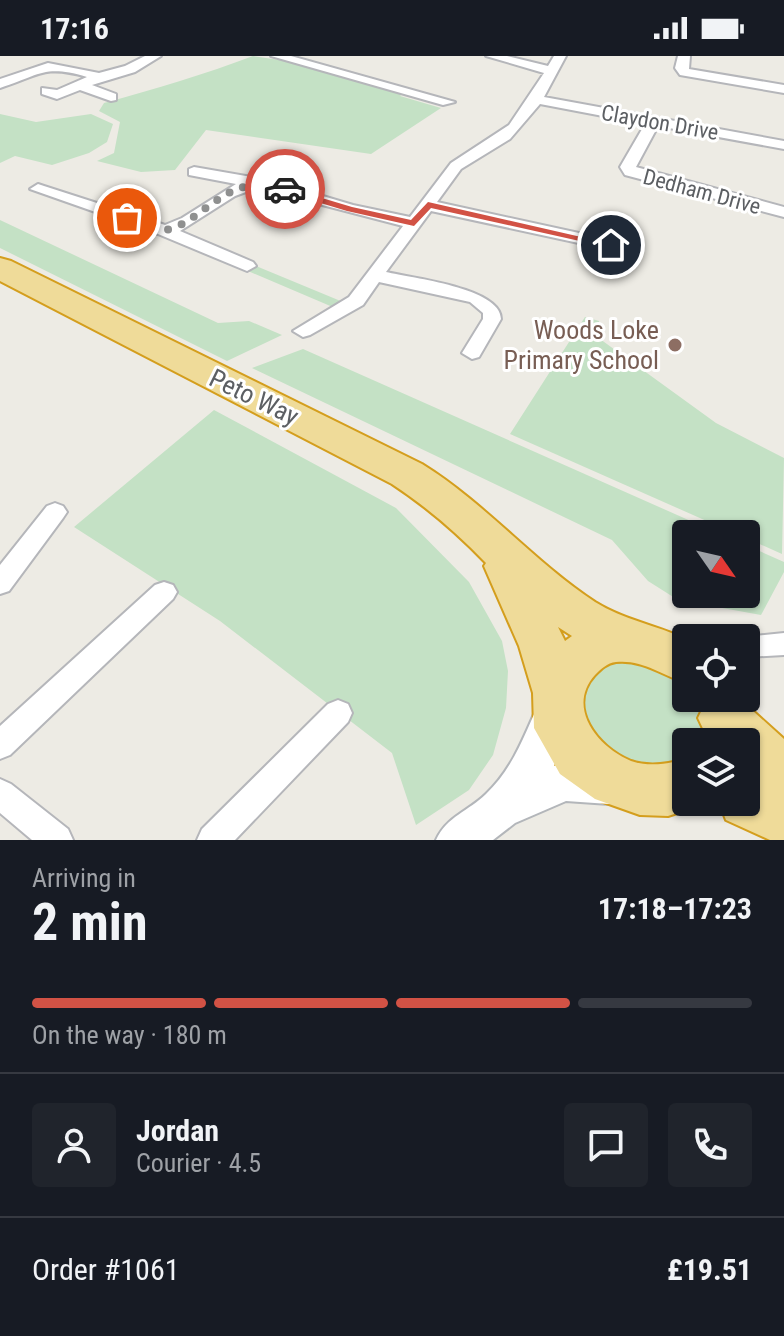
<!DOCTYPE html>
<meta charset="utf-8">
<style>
body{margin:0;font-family:"Roboto Condensed",sans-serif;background:#20242c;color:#f1f3f6;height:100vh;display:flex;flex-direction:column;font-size:30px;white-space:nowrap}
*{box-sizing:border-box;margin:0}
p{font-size:26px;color:#9ea1a6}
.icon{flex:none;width:44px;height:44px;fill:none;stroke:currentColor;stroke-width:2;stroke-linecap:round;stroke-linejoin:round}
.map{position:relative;height:784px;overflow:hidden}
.panel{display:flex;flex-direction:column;background:#171b24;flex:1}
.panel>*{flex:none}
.needle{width:52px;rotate:124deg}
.fabs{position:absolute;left:672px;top:464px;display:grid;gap:16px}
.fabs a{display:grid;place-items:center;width:88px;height:88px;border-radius:8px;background:#171b24;box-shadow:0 2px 6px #0004;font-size:40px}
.pin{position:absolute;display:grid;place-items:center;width:68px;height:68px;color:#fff;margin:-34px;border:4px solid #fff;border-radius:50%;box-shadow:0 2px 8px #0007}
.courier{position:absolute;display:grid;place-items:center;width:80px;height:80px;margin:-40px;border:6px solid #d25245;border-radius:50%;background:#fff;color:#222;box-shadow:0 2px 10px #0007}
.headline em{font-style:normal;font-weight:700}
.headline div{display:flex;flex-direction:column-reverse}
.headline{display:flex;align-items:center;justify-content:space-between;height:136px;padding:0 32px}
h1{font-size:52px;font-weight:700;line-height:60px}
.bar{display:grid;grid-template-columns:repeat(4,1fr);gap:12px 8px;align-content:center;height:96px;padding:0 32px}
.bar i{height:10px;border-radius:6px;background:#363941}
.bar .current{background:#d25245}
.bar p{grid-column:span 4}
.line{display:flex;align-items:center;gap:20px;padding:0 32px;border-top:2px solid #363941}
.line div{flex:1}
.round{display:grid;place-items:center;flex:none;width:84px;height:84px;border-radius:8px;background:#20242c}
.status{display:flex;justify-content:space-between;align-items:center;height:56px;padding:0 40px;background:#171b24;direction:ltr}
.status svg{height:22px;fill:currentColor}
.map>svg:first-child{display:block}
.green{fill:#c4e1c5}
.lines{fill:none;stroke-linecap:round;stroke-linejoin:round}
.street-casing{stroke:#b5b6ba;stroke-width:4}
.secondary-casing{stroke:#b3b6ba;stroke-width:4}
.highway-casing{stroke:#d49e1d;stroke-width:4}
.street{fill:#fff;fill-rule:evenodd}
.secondary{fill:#fff;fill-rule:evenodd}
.highway{fill:#efdb99;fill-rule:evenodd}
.route{fill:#d25245}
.done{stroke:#8f9090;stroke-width:8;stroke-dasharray:0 14.4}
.education-dot{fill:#8d6e63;stroke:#fff;stroke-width:3}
.labels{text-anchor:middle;stroke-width:6;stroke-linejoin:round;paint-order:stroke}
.far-street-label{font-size:22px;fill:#5c5f63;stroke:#fff}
.education-label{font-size:26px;fill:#785e54;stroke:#fff;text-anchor:end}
.street-label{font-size:26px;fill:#5c5f63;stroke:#fff}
</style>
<div class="status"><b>17:16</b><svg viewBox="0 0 49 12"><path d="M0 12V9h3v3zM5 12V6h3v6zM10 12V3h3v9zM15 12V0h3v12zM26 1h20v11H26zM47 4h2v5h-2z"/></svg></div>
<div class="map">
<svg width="784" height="784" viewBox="0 0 784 784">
<rect width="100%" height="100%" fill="#edebe4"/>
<path class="green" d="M253,0L300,7L404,37L400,40L441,52L371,98L206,74L175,114L141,116L97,105L114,97L120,66L99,55L104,47C155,33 206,18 253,0Z
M0,58L36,66L91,58L113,68L107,86L89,97L52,109L15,100L0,107Z
M0,164L218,267L249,265L282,279L227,305L0,192Z
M256,210L343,246L335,252L248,215Z
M585,261L599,265L600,283L716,367L784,402L782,498L746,482V478H736L510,378Z
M303,293L720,478H686V538H746V489L784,506V516L761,559L678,544L648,525L612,484L252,312Z
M214,354L396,452L469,526L502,585L508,615L506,652L493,699L469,734L416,769L392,697L220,565L74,471Z
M632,598L686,623V642H700C708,656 708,670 706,686H686V709H612L571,637L579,620Z"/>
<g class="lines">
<defs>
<path id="street" d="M145,0H161L135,16L92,29L116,38V44L111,45L80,34L57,43L42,38V32L57,34L87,21C43,8 39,20 0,32V23L48,7L99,17L125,10Z
M271,0H291L455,46L443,49Z
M486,0H507L548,10L554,0H566L544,41L784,85V93L658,70L636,111L784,151V161L625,119L620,111L645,68L540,48L510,83L461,113L437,146L611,184L620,189L611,194L431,155L386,216C412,222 501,232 501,263L479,301L472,303L462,297L483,263V257L470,246L379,226L363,249L310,279L303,281L293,275L349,241L403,170L257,132L235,140L180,175L253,206L256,210L247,215L158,178L30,133L38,128L44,130L165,169L182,162L236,128L189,119V113L194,111L269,124L353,149L410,161L451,107L509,69L544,17Z
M678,0H690L689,13L784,29V37L680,19L675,12Z
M55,447L63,450L67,456L63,462L9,535L0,538V509L47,450Z
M164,526L173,529L177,536L173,543L10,699L0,703V670L155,529Z
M784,577V599L746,601V582H736Z
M338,644L348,648L352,657L348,666L235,784H197L202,773L328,648Z
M0,723L11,728L68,773L73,784H32L0,757Z"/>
<path id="secondary" d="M556,635L570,640L575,652L554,710C575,702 603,706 624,714L630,728L624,742L609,748L566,745L515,767L493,784H436C447,760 469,755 486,738C515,710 526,675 542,640Z"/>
<path id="highway" d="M0,202L11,205L422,408C485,447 533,505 595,546C624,564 656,569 686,583V627C663,619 641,603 616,606C607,607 601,613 595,619C566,651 597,691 631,705C648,711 669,708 686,703V746L705,748L668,760L640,759L595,743L560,718L534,672L533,637L519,590L484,510L486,507C457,477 427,451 392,428L0,225ZM558,571L572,580L565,585Z
M715,642L742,645L784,683V784H770L726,764L719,746H746V686H713L706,679L698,662L706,645Z"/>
</defs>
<use href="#street" class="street-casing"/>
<use href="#secondary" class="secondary-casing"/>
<use href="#highway" class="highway-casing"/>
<use href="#street" class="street"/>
<use href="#secondary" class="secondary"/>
<use href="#highway" class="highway"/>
</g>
<path class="route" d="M285,131L352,151L411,164L428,146L616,189L611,192L431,152L414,170L347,155L281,135Z"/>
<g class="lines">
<path class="done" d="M127,162C138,166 152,174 163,174C174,174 184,167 192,162C226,138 242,121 285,133"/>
</g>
<circle class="education-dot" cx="675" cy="289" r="8"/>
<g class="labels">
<g class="far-street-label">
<text transform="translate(660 66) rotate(10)" y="8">Claydon Drive</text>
<text transform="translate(702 135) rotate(15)" y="8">Dedham Drive</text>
</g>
<g class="education-label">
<text x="659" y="283">Woods Loke<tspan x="659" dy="30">Primary School</tspan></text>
</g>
<g class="street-label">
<text transform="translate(254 341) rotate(26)" y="9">Peto Way</text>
</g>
</g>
</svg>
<div class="fabs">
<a><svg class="needle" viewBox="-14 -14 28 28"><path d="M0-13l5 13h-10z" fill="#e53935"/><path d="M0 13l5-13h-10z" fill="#9ea1a6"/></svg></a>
<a><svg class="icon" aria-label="locate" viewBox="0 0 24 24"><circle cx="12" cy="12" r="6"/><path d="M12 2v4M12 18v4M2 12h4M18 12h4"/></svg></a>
<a><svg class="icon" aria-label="layers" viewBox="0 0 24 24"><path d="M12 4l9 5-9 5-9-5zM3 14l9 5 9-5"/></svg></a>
</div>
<div class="pin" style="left:127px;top:162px;background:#ea580c"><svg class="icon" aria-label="bag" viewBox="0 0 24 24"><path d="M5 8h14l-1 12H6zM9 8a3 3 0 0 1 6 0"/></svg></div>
<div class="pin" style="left:611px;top:189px;background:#1f2937"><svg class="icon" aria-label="home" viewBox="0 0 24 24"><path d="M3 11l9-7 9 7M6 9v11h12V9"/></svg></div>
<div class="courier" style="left:285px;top:133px"><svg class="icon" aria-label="car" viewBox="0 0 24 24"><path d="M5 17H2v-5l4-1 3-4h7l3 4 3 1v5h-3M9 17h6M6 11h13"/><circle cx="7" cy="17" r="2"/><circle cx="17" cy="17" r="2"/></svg></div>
</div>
<section class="panel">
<div class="headline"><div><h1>2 min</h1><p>Arriving in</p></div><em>17:18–17:23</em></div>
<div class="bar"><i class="current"></i><i class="current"></i><i class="current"></i><i></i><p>On the way · 180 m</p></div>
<div class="line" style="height:144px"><a class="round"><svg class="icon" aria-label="person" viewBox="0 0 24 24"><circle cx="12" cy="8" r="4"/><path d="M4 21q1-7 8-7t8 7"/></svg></a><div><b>Jordan</b><p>Courier · 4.5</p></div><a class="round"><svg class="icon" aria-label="chat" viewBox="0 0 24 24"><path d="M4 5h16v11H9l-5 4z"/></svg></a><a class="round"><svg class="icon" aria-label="phone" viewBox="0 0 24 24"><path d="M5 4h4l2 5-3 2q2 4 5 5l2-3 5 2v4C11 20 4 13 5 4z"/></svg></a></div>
<div class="line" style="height:104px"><div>Order #1061</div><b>£19.51</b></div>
</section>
